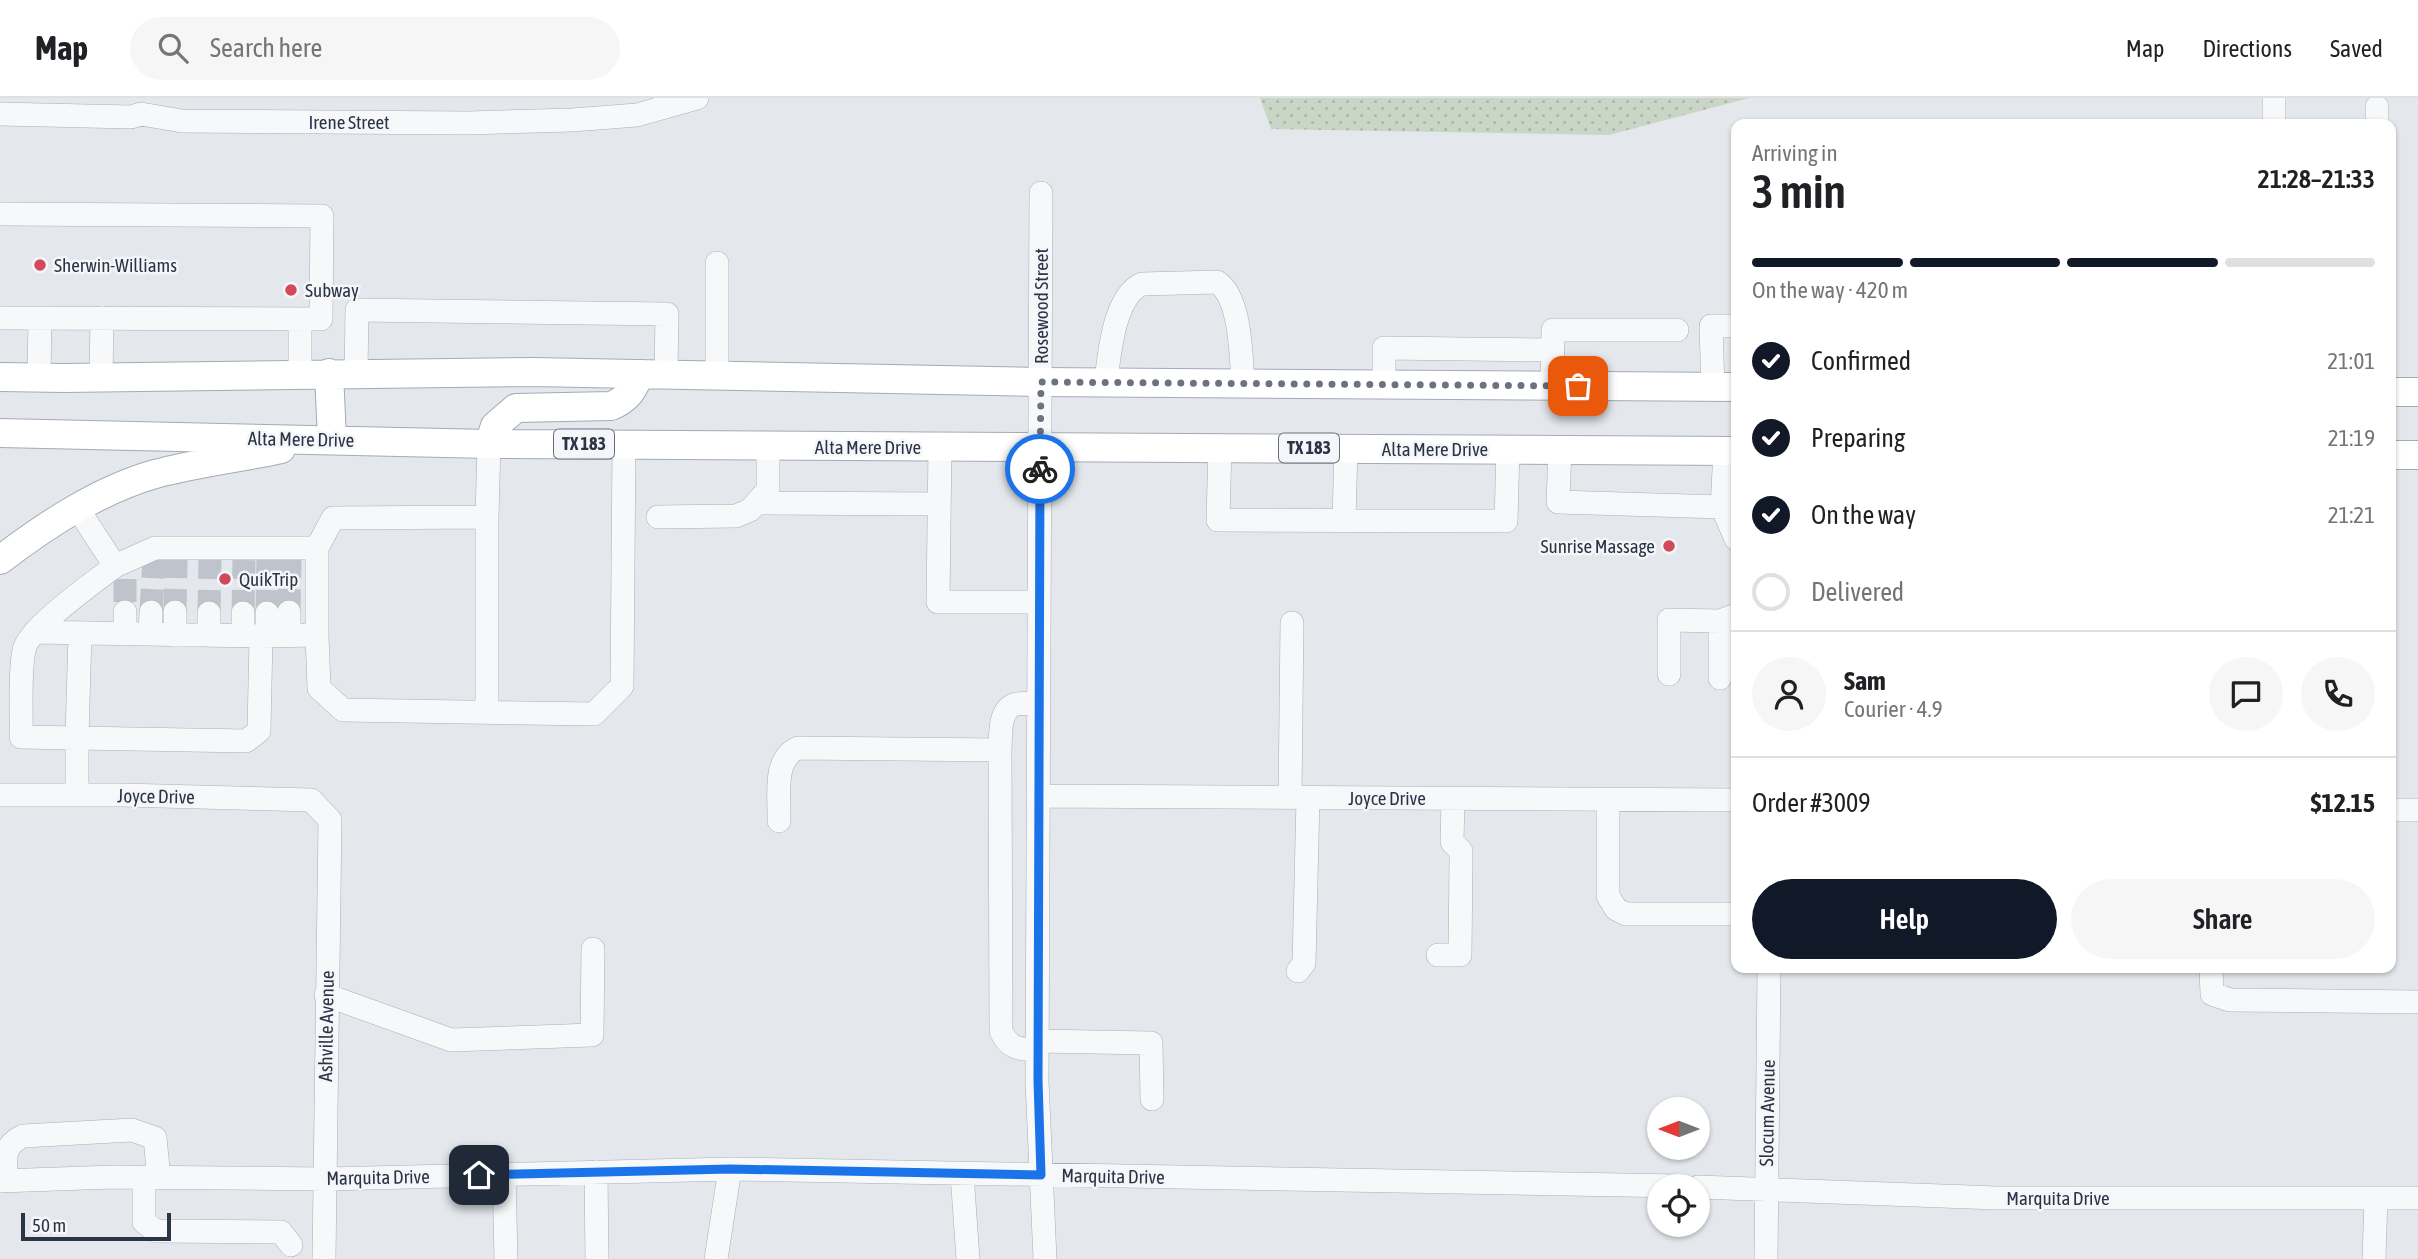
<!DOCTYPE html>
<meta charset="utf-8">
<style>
body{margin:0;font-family:"Asap Condensed",sans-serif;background:#f6f6f6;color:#202124;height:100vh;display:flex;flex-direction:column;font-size:26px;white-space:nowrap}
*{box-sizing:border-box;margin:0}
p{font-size:23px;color:#757577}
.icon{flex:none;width:38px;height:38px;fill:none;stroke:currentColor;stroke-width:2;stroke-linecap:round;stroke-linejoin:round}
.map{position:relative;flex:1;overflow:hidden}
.sheet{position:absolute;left:1731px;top:21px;width:665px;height:854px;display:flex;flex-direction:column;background:#fff;border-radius:14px;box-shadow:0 2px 5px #0004}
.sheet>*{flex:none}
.needle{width:46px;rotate:270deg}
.controls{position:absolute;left:1647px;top:999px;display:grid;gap:14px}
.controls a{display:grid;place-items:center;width:63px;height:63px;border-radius:50%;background:#fff;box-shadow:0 2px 5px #0004;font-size:35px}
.scale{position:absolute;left:21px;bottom:18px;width:150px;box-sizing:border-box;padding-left:7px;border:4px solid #2b3445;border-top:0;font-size:19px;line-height:24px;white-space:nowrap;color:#2b3445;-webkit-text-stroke:5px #f4f6f9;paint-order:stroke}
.pin{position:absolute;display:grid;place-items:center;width:60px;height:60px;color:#fff;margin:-30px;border-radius:14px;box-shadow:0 4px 10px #0006}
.courier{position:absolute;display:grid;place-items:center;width:70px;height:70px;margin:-35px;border:5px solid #1a73e8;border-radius:50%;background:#fff;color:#222;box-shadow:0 2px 9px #0007}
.overview em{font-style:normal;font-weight:600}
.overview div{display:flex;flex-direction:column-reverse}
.overview{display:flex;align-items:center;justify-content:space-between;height:119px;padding:0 21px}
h1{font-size:46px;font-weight:600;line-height:52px}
.bar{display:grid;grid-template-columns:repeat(4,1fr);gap:10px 7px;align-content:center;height:84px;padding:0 21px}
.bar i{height:9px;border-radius:5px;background:#e0e0e0}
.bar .current{background:#111827}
.bar p{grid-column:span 4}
.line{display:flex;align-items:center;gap:18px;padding:0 21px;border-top:2px solid #e0e0e0}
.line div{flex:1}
.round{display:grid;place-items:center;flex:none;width:74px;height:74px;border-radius:37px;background:#f6f6f6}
ol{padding:0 21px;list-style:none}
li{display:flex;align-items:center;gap:21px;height:77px}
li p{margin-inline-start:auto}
li .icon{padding:7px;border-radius:50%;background:#111827;color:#fff;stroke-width:4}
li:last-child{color:#757577}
li i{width:38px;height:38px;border:4px solid #e0e0e0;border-radius:50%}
.cta{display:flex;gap:14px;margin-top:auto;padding:14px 21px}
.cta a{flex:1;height:80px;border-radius:42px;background:#111827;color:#fff;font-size:28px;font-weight:600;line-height:80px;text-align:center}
.cta a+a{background:#f6f6f6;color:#202124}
header{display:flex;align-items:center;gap:42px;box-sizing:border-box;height:98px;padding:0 35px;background:#fff;border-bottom:2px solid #e0e0e0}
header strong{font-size:33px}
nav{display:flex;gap:38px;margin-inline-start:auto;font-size:24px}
.search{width:490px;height:63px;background:#f6f6f6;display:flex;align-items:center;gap:18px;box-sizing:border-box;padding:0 24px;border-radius:38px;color:#757577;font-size:26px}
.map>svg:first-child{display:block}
.park{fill:url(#park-dots)}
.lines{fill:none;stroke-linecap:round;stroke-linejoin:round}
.minor-tunnel{stroke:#bfc3cb;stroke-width:23;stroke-dasharray:23 11;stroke-linecap:butt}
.minor-casing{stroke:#a9aeb7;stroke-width:24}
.major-casing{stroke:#a3abb8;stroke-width:30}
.minor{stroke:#f7f8fa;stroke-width:23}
.major{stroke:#fff;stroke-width:28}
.done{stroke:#6c737f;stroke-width:7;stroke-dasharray:0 12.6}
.route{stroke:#1a73e8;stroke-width:9}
.poi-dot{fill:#d1495b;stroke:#f4f6f9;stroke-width:2.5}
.labels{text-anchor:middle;stroke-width:5;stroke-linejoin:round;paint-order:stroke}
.shield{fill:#f4f6f9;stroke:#676e7b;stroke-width:2}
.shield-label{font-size:18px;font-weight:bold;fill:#2b3445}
.street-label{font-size:19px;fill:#2b3445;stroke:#f4f6f9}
.poi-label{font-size:19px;fill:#2b3445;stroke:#f4f6f9;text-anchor:start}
</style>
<header>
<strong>Map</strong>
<div class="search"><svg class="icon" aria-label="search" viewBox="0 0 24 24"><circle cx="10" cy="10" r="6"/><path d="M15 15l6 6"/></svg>Search here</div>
<nav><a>Map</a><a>Directions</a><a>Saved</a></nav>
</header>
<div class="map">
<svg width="2418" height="1161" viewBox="0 0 2418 1161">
<defs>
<pattern id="park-dots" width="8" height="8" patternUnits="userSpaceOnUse" patternTransform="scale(1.75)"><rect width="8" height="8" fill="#c9d6c5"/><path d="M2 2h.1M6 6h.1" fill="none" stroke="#adb8ab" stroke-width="1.8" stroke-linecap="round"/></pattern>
</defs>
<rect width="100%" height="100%" fill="#e4e7ec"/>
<path class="park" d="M1260,0H1749L1609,37L1271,31Z"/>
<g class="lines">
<path class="minor-tunnel" d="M125,481V514
M151,514L154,460
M175,514L176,460
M289,514L290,461
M209,515L210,460
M243,515L244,462
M267,515L268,461"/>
<defs>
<path id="minor" d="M2377,9V26
M0,16L131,19L141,16L182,23L469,25L572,22L637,17L697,0
M2274,26V0
M1041,95L1037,983L1045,1161
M0,116L322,118L321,221L0,220
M300,221V276
M356,275L357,212L667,216L666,276
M717,277V165
M39,280L40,220
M101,280L102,220
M1106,284C1109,257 1114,198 1142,186L1217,184C1241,199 1241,259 1243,285
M1384,286V250L1552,252
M1552,288L1553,232H1677
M1713,289L1711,228H1736
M940,349L938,504H1039
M1220,349L1218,422L1506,423L1508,351
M1560,352L1558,404L1722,409L1725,353
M757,405L939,406
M1722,409L1736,441
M658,419L736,418L750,412L768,392V348
M1344,422L1346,350
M317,450V537
M115,468L155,450H317L333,420L487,419L489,346
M267,515V538
M1720,523V580
M35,534L261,538
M80,535L77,640L246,643L259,633L261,538L317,537L319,590L343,612L594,616L622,588L624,346
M125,536V514
M150,536L151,514
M175,537V514
M209,537V515
M289,537V514
M243,538V515
M1669,576V522L1720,523L1736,517
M487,614V419
M0,697H123L311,702L330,722L324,1161
M77,697V640L21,639C22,612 19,578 24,552C28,530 96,483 115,468L78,411
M1038,698L1736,702
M1290,700L1292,525
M1608,701V798L1616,811L1626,816H1736
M2390,712H2418
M779,723C780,700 772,661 798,650L1000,652
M1438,857H1460L1461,760V753L1452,744L1453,701
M2211,870L2212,896L2230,902L2418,904
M1298,873L1304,865L1308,700
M326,897L451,942L592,937L593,851
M1037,943L1151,945L1152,1001
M1037,951C1019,952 1008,950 1001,933L1000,652C1001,638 998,611 1016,606C1022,605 1032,606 1039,606
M596,1074L597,1161
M504,1076L506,1161
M962,1076L968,1161
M144,1080V1124L156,1133L281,1134L291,1147
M0,1083L113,1079L327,1081L730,1071L1680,1088
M6,1083C6,1061 1,1049 23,1038L132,1032L155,1040L159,1080
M1698,1089L1997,1100H2418
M716,1161L730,1071
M1766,1161L1769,870
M2374,1161L2376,1100"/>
<path id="major" d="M329,275L332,341
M0,279L64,280L533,274L1040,284L1736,289
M2390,294H2418
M0,335L489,346L1736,353
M489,346L495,328L516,310L611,308C628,301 633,292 640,276
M2390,357H2418
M0,462C46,427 99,392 155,376C196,365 240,360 281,351"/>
</defs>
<use href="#minor" class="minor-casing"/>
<use href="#major" class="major-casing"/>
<use href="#minor" class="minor"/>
<use href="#major" class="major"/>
</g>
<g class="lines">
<path class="done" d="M1040,371L1041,284L1578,288"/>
<path class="route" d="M479,1077L730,1071L1041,1077L1038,983L1040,371"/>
</g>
<g class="poi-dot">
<circle cx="40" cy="167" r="7"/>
<circle cx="291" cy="192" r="7"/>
<circle cx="1669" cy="448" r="7"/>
<circle cx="225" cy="481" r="7"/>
</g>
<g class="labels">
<g class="shield">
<rect x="554" y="331.5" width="60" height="29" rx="5"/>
<rect x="1279" y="335.5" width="60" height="29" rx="5"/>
</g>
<g class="shield-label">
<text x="584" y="352">TX 183</text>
<text x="1309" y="356">TX 183</text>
</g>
<g class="street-label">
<text x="349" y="31">Irene Street</text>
<text transform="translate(1041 208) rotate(-90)" y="7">Rosewood Street</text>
<text transform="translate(301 341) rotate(1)" y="7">Alta Mere Drive</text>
<text x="868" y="356">Alta Mere Drive</text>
<text x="1435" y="358">Alta Mere Drive</text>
<text transform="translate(156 698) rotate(1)" y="7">Joyce Drive</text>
<text x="1387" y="707">Joyce Drive</text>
<text transform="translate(326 928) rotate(-89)" y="7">Ashville Avenue</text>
<text transform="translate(1767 1015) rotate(-89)" y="7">Slocum Avenue</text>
<text transform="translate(1113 1078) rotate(1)" y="7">Marquita Drive</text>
<text transform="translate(378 1079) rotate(-1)" y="7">Marquita Drive</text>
<text x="2058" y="1107">Marquita Drive</text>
</g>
<g class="poi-label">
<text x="54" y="174">Sherwin-Williams</text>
<text x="305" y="199">Subway</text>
<text x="1655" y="455" text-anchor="end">Sunrise Massage</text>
<text x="239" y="488">QuikTrip</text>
</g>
</g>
</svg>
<div class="controls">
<a><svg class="needle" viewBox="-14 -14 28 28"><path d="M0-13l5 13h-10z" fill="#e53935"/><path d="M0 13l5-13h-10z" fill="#757577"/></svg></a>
<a><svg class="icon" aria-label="locate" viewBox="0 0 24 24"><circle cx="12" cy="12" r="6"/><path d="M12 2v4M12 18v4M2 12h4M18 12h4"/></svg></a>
</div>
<div class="scale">50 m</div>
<div class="pin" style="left:1578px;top:288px;background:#ea580c"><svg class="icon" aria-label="bag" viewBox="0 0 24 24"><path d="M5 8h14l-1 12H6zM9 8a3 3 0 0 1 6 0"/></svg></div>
<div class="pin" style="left:479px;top:1077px;background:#1f2937"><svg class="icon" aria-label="home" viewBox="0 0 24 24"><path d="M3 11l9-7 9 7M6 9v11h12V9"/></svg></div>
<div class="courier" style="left:1040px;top:371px"><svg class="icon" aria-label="bike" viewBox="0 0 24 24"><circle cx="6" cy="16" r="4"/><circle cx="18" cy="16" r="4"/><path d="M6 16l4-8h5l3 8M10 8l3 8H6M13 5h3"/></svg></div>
<section class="sheet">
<div class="overview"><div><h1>3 min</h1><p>Arriving in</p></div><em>21:28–21:33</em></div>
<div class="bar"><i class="current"></i><i class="current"></i><i class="current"></i><i></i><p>On the way · 420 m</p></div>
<ol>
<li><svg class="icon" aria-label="check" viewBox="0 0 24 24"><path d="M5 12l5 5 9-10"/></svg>Confirmed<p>21:01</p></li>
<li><svg class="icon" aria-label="check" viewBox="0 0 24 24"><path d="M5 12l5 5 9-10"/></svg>Preparing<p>21:19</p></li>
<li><svg class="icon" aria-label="check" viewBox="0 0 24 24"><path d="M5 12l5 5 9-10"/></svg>On the way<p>21:21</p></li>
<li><i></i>Delivered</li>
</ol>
<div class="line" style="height:126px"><a class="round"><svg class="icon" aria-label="person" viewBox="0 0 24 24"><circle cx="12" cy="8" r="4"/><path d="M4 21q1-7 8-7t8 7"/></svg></a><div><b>Sam</b><p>Courier · 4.9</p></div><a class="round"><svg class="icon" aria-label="chat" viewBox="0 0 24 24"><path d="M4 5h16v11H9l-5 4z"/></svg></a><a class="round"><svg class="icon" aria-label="phone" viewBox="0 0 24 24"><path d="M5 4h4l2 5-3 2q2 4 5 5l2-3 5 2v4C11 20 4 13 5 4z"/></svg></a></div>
<div class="line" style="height:91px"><div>Order #3009</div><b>$12.15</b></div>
<div class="cta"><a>Help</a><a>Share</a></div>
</section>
</div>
